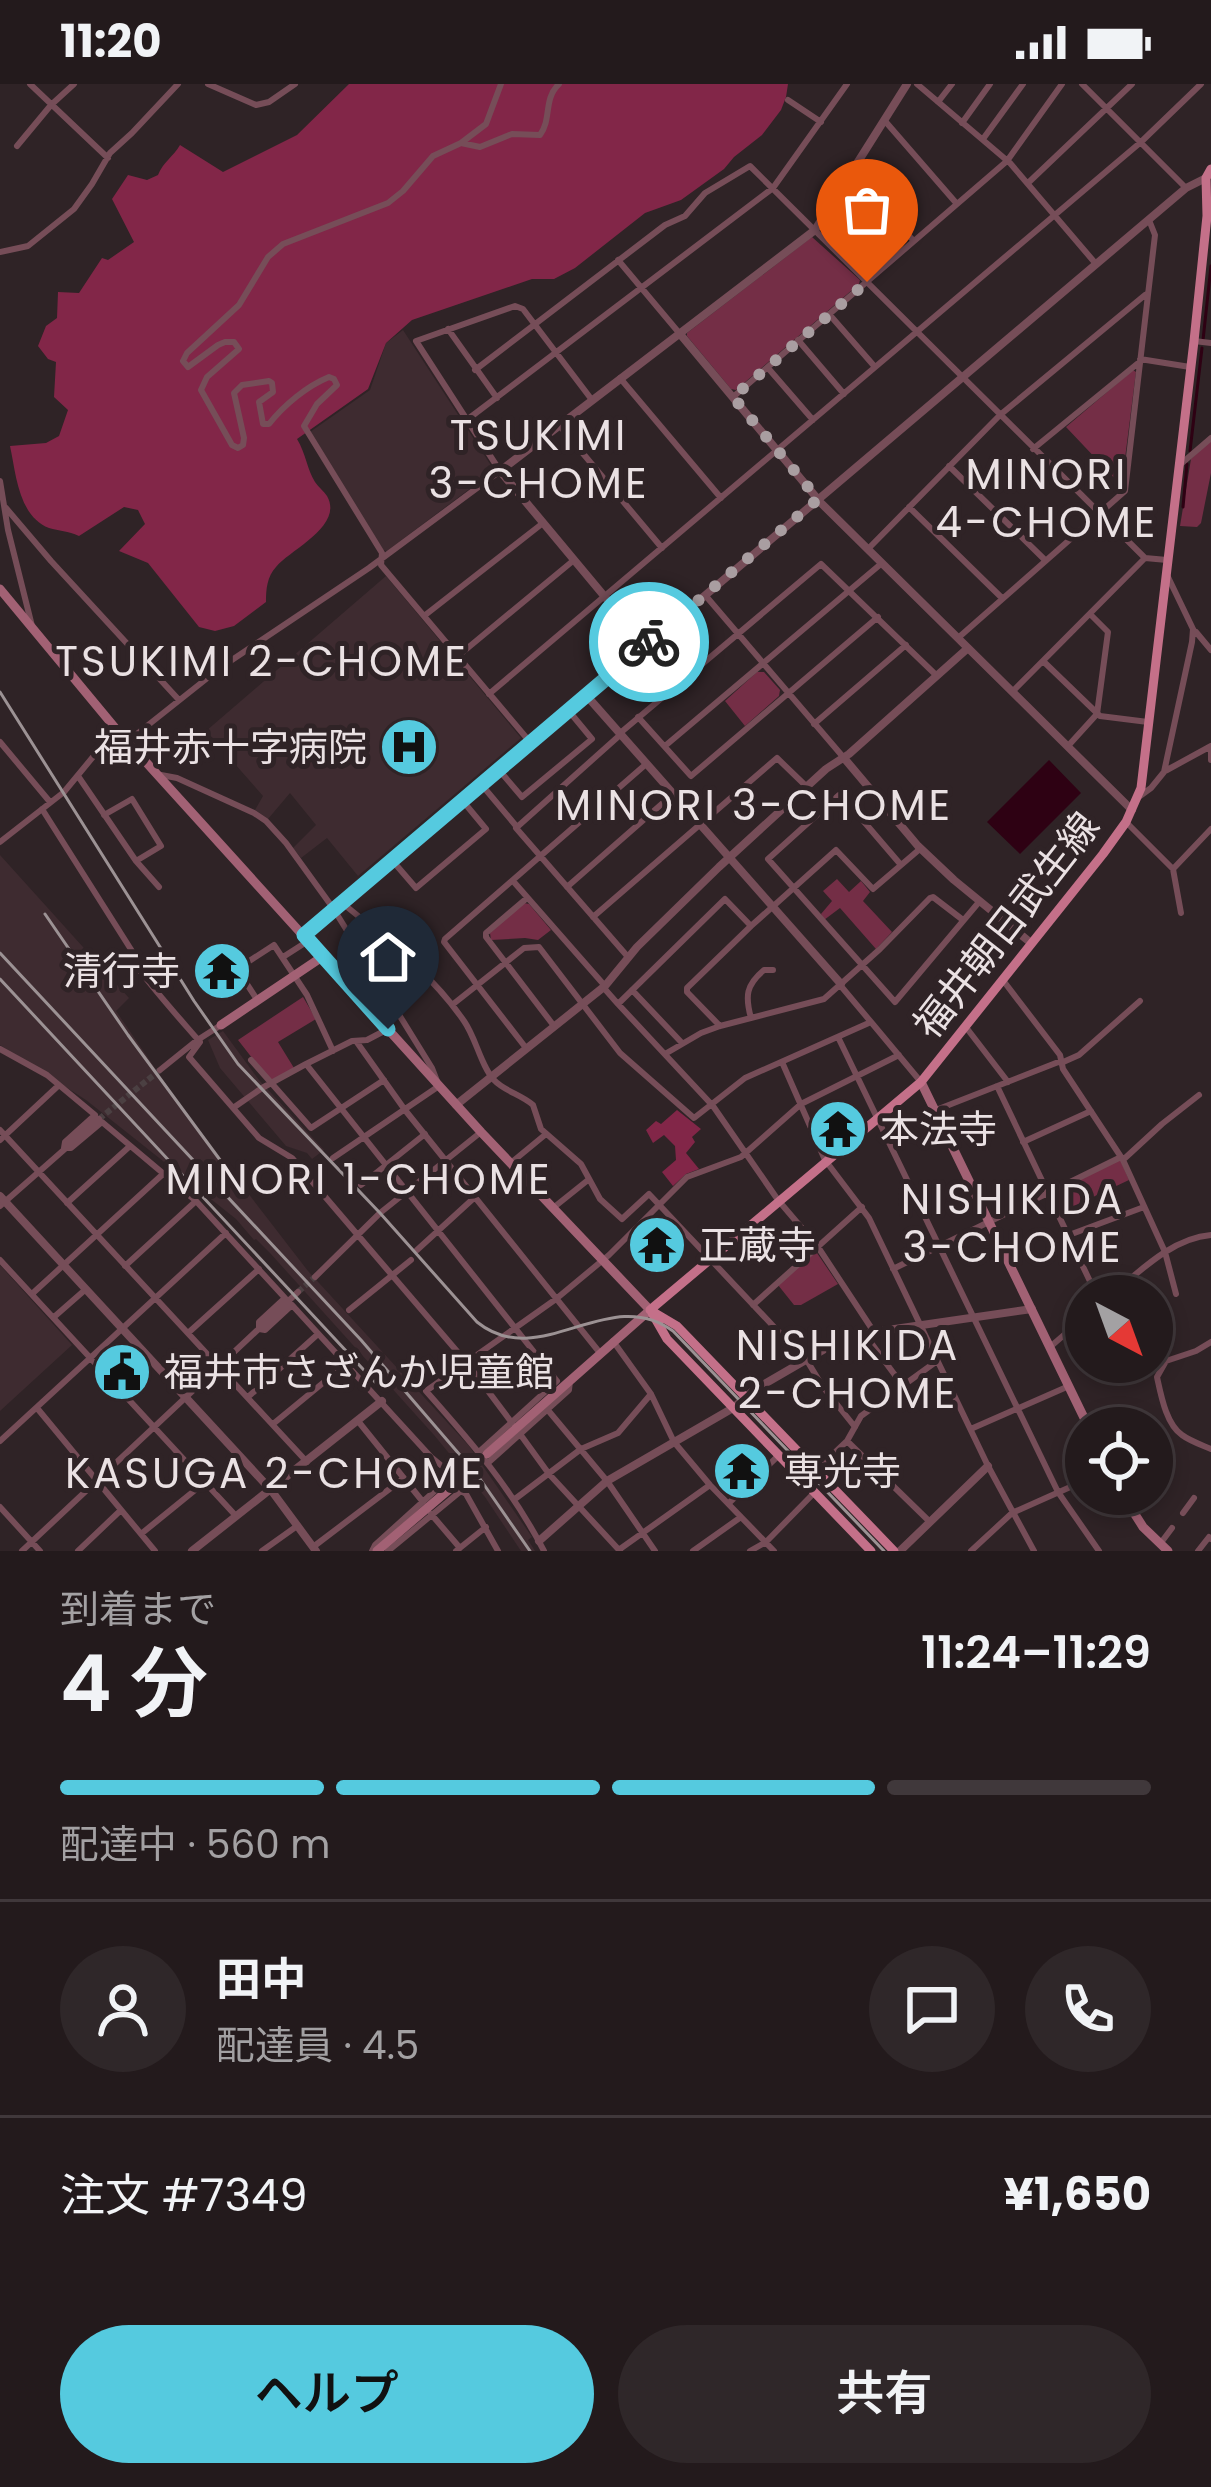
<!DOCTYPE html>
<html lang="ja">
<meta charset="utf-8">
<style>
body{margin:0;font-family:Poppins,"Noto Sans JP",sans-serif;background:#2f2729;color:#f1f3f6;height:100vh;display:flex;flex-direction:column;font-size:45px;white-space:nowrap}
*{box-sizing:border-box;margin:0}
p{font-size:39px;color:#a3a1a3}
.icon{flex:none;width:66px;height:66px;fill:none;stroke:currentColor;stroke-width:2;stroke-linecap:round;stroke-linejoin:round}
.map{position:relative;height:1467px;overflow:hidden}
.panel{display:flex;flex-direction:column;background:#231a1c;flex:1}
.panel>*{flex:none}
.needle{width:78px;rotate:139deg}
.buttons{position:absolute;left:1065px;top:1191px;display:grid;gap:24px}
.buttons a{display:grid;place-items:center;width:108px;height:108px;border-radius:50%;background:#231a1c;box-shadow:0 6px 18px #0003,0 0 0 3px #40383b;font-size:60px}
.pin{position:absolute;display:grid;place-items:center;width:102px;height:102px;color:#fff;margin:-123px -51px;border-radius:50% 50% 50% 0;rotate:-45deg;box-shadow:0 0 12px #0007}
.pin .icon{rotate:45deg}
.courier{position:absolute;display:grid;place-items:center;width:120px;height:120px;margin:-60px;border:9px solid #55cadf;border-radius:50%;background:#fff;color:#222;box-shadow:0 3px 15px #0007}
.summary em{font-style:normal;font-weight:600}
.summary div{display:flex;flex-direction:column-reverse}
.summary{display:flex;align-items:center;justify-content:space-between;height:204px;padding:0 60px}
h1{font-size:78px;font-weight:600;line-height:90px}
.bar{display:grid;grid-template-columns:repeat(4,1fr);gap:18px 12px;align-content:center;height:144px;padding:0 60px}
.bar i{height:15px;border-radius:9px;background:#40383b}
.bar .active{background:#55cadf}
.bar p{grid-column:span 4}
.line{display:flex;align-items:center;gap:30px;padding:0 60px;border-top:3px solid #40383b}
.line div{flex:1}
.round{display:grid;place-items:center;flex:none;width:126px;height:126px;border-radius:63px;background:#2f2729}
.action{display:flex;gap:24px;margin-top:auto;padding:24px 60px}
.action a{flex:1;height:138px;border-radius:72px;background:#55cadf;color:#111;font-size:48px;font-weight:600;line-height:138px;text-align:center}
.action a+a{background:#2f2729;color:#f1f3f6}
.status{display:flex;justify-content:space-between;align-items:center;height:84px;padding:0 60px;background:#231a1c;direction:ltr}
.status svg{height:33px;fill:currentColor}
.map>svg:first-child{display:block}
.built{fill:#3e2b30}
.green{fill:#742e46}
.forest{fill:#822648}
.water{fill:#2e0113}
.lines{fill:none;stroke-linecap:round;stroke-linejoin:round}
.stream{stroke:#2e0113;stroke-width:3}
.minor-tunnel{stroke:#4b4042;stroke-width:6;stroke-dasharray:6 3;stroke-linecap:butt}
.secondary-tunnel{stroke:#4b4042;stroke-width:9;stroke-dasharray:9 4.5;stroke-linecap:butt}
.minor{stroke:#764d58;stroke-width:6}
.tertiary{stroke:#764d58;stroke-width:8}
.secondary{stroke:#a26174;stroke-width:9}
.primary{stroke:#c47089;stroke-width:9}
.tram{stroke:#9c9294;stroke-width:3}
.rail{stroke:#9c9294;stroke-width:3}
.done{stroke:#a99ea1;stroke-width:12;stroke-dasharray:0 21.6}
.route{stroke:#55cadf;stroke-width:15}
.labels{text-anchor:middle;stroke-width:10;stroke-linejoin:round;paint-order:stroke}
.poi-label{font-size:39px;fill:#eae1e3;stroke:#2f2326;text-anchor:start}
.street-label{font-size:39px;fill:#eae1e3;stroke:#2f2326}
.neighbourhood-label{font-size:42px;letter-spacing:3px;fill:#eae1e3;stroke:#2f2326}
</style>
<div class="status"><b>11:20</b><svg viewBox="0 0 49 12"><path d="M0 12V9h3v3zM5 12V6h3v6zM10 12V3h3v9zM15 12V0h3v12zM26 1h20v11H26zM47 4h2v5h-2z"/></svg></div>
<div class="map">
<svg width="1211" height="1467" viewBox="0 0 1211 1467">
<rect width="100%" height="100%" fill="#2f2326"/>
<path class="built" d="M403,246L492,383V388L387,467L383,466L310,348L370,306L386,259Z
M386,492L521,654L358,792L327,754L301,774L293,764L316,741L290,709L268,735L255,726L263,712L206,647Z
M0,771L129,914L116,927L183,1025L308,1187L469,1362L532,1453L528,1456L535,1467H521L485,1413L434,1351L270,1169L256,1155L254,1156L236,1135L86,1016L0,961Z
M223,947L259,996L324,1066L312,1075L307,1069L286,1062L220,984L208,956Z
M0,1181L72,1261L0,1327Z"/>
<path class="green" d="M812,153L860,196L859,200L736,306L731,305L687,252V249Z
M1133,286L1136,288L1122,398L1119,399L1066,343Z
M1211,356V389L1201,439L1197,443L1180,442L1191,375Z
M757,588H764L780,606L779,612L745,642L725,617Z
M837,795L849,808L861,797L870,808L863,817L892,848L876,865L840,824L824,836L821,830L832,817L823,807Z
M524,819L529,820L551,846L538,856L525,854L491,856L490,849Z
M303,913L316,935L278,958L294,984L271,998L238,956Z
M1120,1075L1129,1096L1059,1129L1051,1109Z
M817,1169L838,1200L801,1221H794L778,1201L813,1170Z"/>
<path class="forest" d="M349,0H788L786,13L781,26L762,51L734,73L724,85L681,116L645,129L575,184L554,195H532L412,236L386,259L368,305L297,355C306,370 307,385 315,398C318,403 324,407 327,412C344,442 291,465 276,483C267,493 266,505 266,518L234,542L215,547L199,543L148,479L119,467L145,440L138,426L124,423L79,452C68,447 59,447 49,444C18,432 16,389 10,362L46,359L59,352L68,326L54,313L56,278L48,275L38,262L46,242L57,234L58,208L79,209L102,174L108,176L134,158L112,115L128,91L147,96L158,91C163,78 173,73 180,61L223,88L297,51Z
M677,1026L701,1045L692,1053L695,1058L686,1069L699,1085L686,1090L673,1102L662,1088L676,1076L675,1062L664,1051L653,1059L646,1046L656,1037L661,1040Z"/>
<path class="water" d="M1049,676L1081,709L1020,770L987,738Z"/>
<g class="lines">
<path class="stream" d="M1203,256L1211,182
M1190,367L1202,264
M1183,423L1187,380"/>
<path class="minor-tunnel" d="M99,1035L160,986
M298,1208L315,1193"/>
<path class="secondary-tunnel" d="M453,1402L487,1370"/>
<path class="minor" d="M30,0L108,74
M208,0L256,21L269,18L295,0
M917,0L1010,79L1096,180
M1082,0L1186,104
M788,16L821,38
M938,18L952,0
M885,37L957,120
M962,39L990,0
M983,55L1023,0
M461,59L480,63L512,50L540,51C552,35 543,15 559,0
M17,62L51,21L74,0
M849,91L914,157
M1028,99L1132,0
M0,168L28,162L74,125L92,100L110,69L132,49L178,0
M618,176L680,250
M829,230L875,283
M448,245L497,314
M798,256L844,310
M1194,257L1211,259
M1140,275L1190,283
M183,277L188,283L218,261L225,258H234L239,265L207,293L201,306L232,361L238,364L243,361L244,354L234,309L242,301L269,297L272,299L273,308L259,318L263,340H269C284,321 307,302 329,293L334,295L337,301L317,320L304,342L382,469L381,481L530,658
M183,277L187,269L239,221L268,173L283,160L388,119L403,107L433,72L461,59L486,40L501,0
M768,284L813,336
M475,286L665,141L685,132L705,109L750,82L1145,474
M620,294L721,414
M733,313L1007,77L1062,0
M468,335L773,104L847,0
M560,342L662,464
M1033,365L1137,280
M1182,379L1211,354
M949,382L1045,476
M0,397L8,446L32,542
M909,423L1002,514
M6,424L51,477L179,616
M868,465L1000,331L1145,211
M705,511L844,674
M424,532L543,439
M1196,548L1211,566
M958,554L1125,407L1155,151L1149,136
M458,572L574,476
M1043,577L1100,632L1148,638
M1012,608L1145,474L1167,476
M489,610L1141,58L1201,0
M638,633L691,692L878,533
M814,640L906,561
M619,650L821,480L937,592
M620,651L516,744L628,873
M128,657L220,584L369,484L500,387L416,257L515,222L523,225L592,316
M0,658L50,718
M665,662L882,479
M1068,662L1097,630L1108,548L1090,530
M1211,663V676
M499,686L522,713L592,655L568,626
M1167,686L1211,662
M161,691L177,694L254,729L266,737L286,759L333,824L432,984L439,1002L333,1074
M78,692L136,777L159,803
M481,700L517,743
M1140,712L1151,704L1164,688L1192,558L1193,545L1168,493
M42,725L144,886L141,888C160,913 181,936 200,958L189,973L259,1054L292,1074L467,1279L512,1339
M104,731L132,715L161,762L136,777
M1126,738L1173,785L1181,829
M0,758L64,708L116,645
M391,775L416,804L486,745L462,716
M901,781L842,712L839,711L768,775L895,918L979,818
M1173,785L1211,745
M513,797L605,902
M567,803L672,711
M527,814L486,849V853L554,942
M341,818C385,854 432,890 464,937C476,954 481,982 494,996C504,1007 522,1011 533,1021L541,1045L581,1080L600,1115L622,1135L649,1110L805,1276
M593,833L777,674L807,703
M224,865L258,917
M283,873L308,857
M237,885L274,861L307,911L333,967
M1002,895L1060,971L1063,985L1123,1076L1165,1168L1176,1210
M840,901L871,938
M603,903L618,920L725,815L751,842
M632,906L682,959
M618,920L713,1022L778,1116L818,1163L874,1248
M452,921L524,864L539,863L620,969L694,1034L745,994L871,938L921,998
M751,934C745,912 746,901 764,886H773
M720,942L687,908V904L751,842L836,766L873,805L921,764
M965,942L1008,998
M838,953L1058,1408L1099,1467
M356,957L405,1026
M526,964L444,858L445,855L645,681
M0,965L47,991L95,1031L65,1058L64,1064
M665,970L701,949L720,942L824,915L880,865L930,814L933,813L963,836
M251,976L311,1044L384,996
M782,978L825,1076L869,1134L988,1382L1034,1467
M1061,979L1079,971L1140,917
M306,980L557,1297
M160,986L196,957L221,941
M997,1002L1097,1212
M233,1024L262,1004L306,980L352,957L367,956L388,945
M405,1026L600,1269
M936,1026L1061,977
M0,1046L307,1378
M0,1056L59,1001
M1023,1058L1091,1027
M64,1064H71L102,1038L196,1117L285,1214L259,1238V1245
M1124,1075L1162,1040L1199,1011
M512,1078L546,1050
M361,1101L425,1050
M67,1119L130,1062
M0,1122L99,1035
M553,1124L588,1096
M1069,1151L1144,1123
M417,1166L475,1113
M0,1176L236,1432
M125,1182L196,1117
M893,1185L1121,1073
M315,1193L380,1129L481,1048
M33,1209L163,1090
M1110,1212C1139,1188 1172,1154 1211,1151
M753,1221L862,1123
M349,1226L411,1176
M54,1233L86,1205
M259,1245L265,1246L292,1221L431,1373L448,1387L449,1394L375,1461L372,1467
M188,1249L259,1185
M866,1252L903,1302
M613,1257L651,1310L674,1358L710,1401L774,1467
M1211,1258L1196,1267L1166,1277L1157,1293C1161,1311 1166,1340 1182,1351C1190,1357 1202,1361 1211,1365
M1050,1263L1086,1232
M806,1275L823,1303L855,1343
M248,1313L318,1250
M37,1324L155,1467
M547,1325L607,1397L655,1467
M358,1337L423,1418
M273,1340L346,1280
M973,1344L1069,1302
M520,1350L549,1390L620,1467
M0,1357L226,1149
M847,1357L930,1438
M480,1367L557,1297
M489,1378L569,1306L570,1297
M804,1398L847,1357L861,1332L937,1277
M515,1415L581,1365L618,1349L651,1310
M729,1419L778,1372
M0,1423L40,1467
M1183,1429L1194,1414
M431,1430L460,1464
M141,1450L205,1398
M1160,1460L1172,1444
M313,1463L404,1394
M620,1465L710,1401
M22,1467L298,1208
M78,1467L121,1426
M262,1467L297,1442
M388,1467L461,1407L466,1410L498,1467
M456,1467L486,1443
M544,1467C512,1405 472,1359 426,1307L556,1215L609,1171L687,1093L741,1073L801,1020L899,971
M693,1467L741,1433
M750,1467L766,1458L814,1409
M971,1467L1012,1429L1086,1396
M1198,1467L1209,1453L1211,1455"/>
<path class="tertiary" d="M680,250L821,419L1132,726
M645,561L500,387L815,146L907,0
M586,611L841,900
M844,674L918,762L954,796L1031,859
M304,851L1186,104L1206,94
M456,1021L605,902L637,863L719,783L826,685L849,670L968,564
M0,1112L271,1406L316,1467
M539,1457L607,1397L733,1324L754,1306L835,1259L874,1248L1032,1225
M192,1467L382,1317
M900,1467L988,1382"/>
<path class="secondary" d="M0,505L116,645L481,1048L650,1226L487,1370
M221,941L322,873
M921,998L1089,1344
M1122,1410L1143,1443L1168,1467
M377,1467L453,1402"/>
<path class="primary" d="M650,1226L921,998L1103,770L1126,738L1141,704L1194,257L1207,132L1206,94L1211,85
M650,1226L677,1242L894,1467
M652,1229L667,1255L871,1467"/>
<path class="tram" d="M0,608L194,917L238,980L380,1129L477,1238C540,1289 608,1199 673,1247L884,1467"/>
<path class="rail" d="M45,830L128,951L237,1099
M0,869L361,1256L478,1392L530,1467
M0,895L375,1298"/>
</g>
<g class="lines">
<path class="done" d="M649,558L818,415L733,313L867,198"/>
<path class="route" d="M388,945L304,851L649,558"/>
</g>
<defs>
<symbol id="hospital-disc" viewBox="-11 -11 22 22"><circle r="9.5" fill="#55cadf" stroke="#2f2326"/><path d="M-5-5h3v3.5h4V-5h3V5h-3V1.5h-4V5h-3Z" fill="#111"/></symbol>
<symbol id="temple-disc" viewBox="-11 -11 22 22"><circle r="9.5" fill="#55cadf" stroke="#2f2326"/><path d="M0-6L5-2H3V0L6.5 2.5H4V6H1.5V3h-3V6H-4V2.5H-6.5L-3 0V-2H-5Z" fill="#111"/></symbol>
<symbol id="civic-disc" viewBox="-11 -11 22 22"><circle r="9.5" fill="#55cadf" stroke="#2f2326"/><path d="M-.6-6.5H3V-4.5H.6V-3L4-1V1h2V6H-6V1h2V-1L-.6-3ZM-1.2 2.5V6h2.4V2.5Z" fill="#111"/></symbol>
</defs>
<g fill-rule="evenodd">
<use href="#hospital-disc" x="376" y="630" width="66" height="66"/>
<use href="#temple-disc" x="189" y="854" width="66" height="66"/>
<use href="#temple-disc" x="805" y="1012" width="66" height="66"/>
<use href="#temple-disc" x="624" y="1128" width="66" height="66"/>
<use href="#civic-disc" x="89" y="1255" width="66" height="66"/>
<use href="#temple-disc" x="709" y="1354" width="66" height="66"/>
</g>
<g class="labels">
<g class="poi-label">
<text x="367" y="677" text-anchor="end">福井赤十字病院</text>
<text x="180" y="901" text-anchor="end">清行寺</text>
<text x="880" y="1059">本法寺</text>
<text x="699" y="1175">正蔵寺</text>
<text x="164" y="1302">福井市さざんか児童館</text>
<text x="784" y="1401">専光寺</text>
</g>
<g class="street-label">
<text transform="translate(1006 841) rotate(-52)" y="14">福井朝日武生線</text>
</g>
<g class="neighbourhood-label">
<text x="539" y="366">TSUKIMI<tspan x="539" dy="48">3-CHOME</tspan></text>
<text x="1047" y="405">MINORI<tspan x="1047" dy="48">4-CHOME</tspan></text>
<text x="262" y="592">TSUKIMI 2-CHOME</text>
<text x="754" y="736">MINORI 3-CHOME</text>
<text x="359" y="1110">MINORI 1-CHOME</text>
<text x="1013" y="1130">NISHIKIDA<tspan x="1013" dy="48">3-CHOME</tspan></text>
<text x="848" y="1276">NISHIKIDA<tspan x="848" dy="48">2-CHOME</tspan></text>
<text x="275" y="1404">KASUGA 2-CHOME</text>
</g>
</g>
</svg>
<div class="buttons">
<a><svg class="needle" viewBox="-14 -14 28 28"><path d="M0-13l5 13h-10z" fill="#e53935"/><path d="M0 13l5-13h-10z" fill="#a3a1a3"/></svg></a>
<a><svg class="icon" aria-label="locate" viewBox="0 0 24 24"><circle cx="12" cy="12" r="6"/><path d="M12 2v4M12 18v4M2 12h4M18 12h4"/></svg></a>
</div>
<div class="pin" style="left:867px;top:198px;background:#ea580c"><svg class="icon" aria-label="bag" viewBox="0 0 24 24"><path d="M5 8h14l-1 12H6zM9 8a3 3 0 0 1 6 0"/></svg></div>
<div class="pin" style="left:388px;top:945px;background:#1f2937"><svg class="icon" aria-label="home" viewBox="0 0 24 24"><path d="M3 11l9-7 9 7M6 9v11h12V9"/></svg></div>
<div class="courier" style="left:649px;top:558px"><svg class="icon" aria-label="bike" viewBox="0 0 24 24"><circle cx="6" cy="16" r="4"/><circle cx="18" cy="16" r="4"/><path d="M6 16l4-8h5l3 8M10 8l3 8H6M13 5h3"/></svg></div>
</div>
<section class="panel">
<div class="summary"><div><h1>4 分</h1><p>到着まで</p></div><em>11:24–11:29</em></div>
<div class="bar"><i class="active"></i><i class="active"></i><i class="active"></i><i></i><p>配達中 · 560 m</p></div>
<div class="line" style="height:216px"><a class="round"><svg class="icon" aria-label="person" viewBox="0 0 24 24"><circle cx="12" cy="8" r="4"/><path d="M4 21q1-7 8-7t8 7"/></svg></a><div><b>田中</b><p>配達員 · 4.5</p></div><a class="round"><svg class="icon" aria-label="chat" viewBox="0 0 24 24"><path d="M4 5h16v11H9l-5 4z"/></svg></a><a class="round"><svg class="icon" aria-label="phone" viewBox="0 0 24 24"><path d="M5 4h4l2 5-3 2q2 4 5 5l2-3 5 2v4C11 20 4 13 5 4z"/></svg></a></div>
<div class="line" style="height:156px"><div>注文 #7349</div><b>¥1,650</b></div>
<div class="action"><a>ヘルプ</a><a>共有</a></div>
</section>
